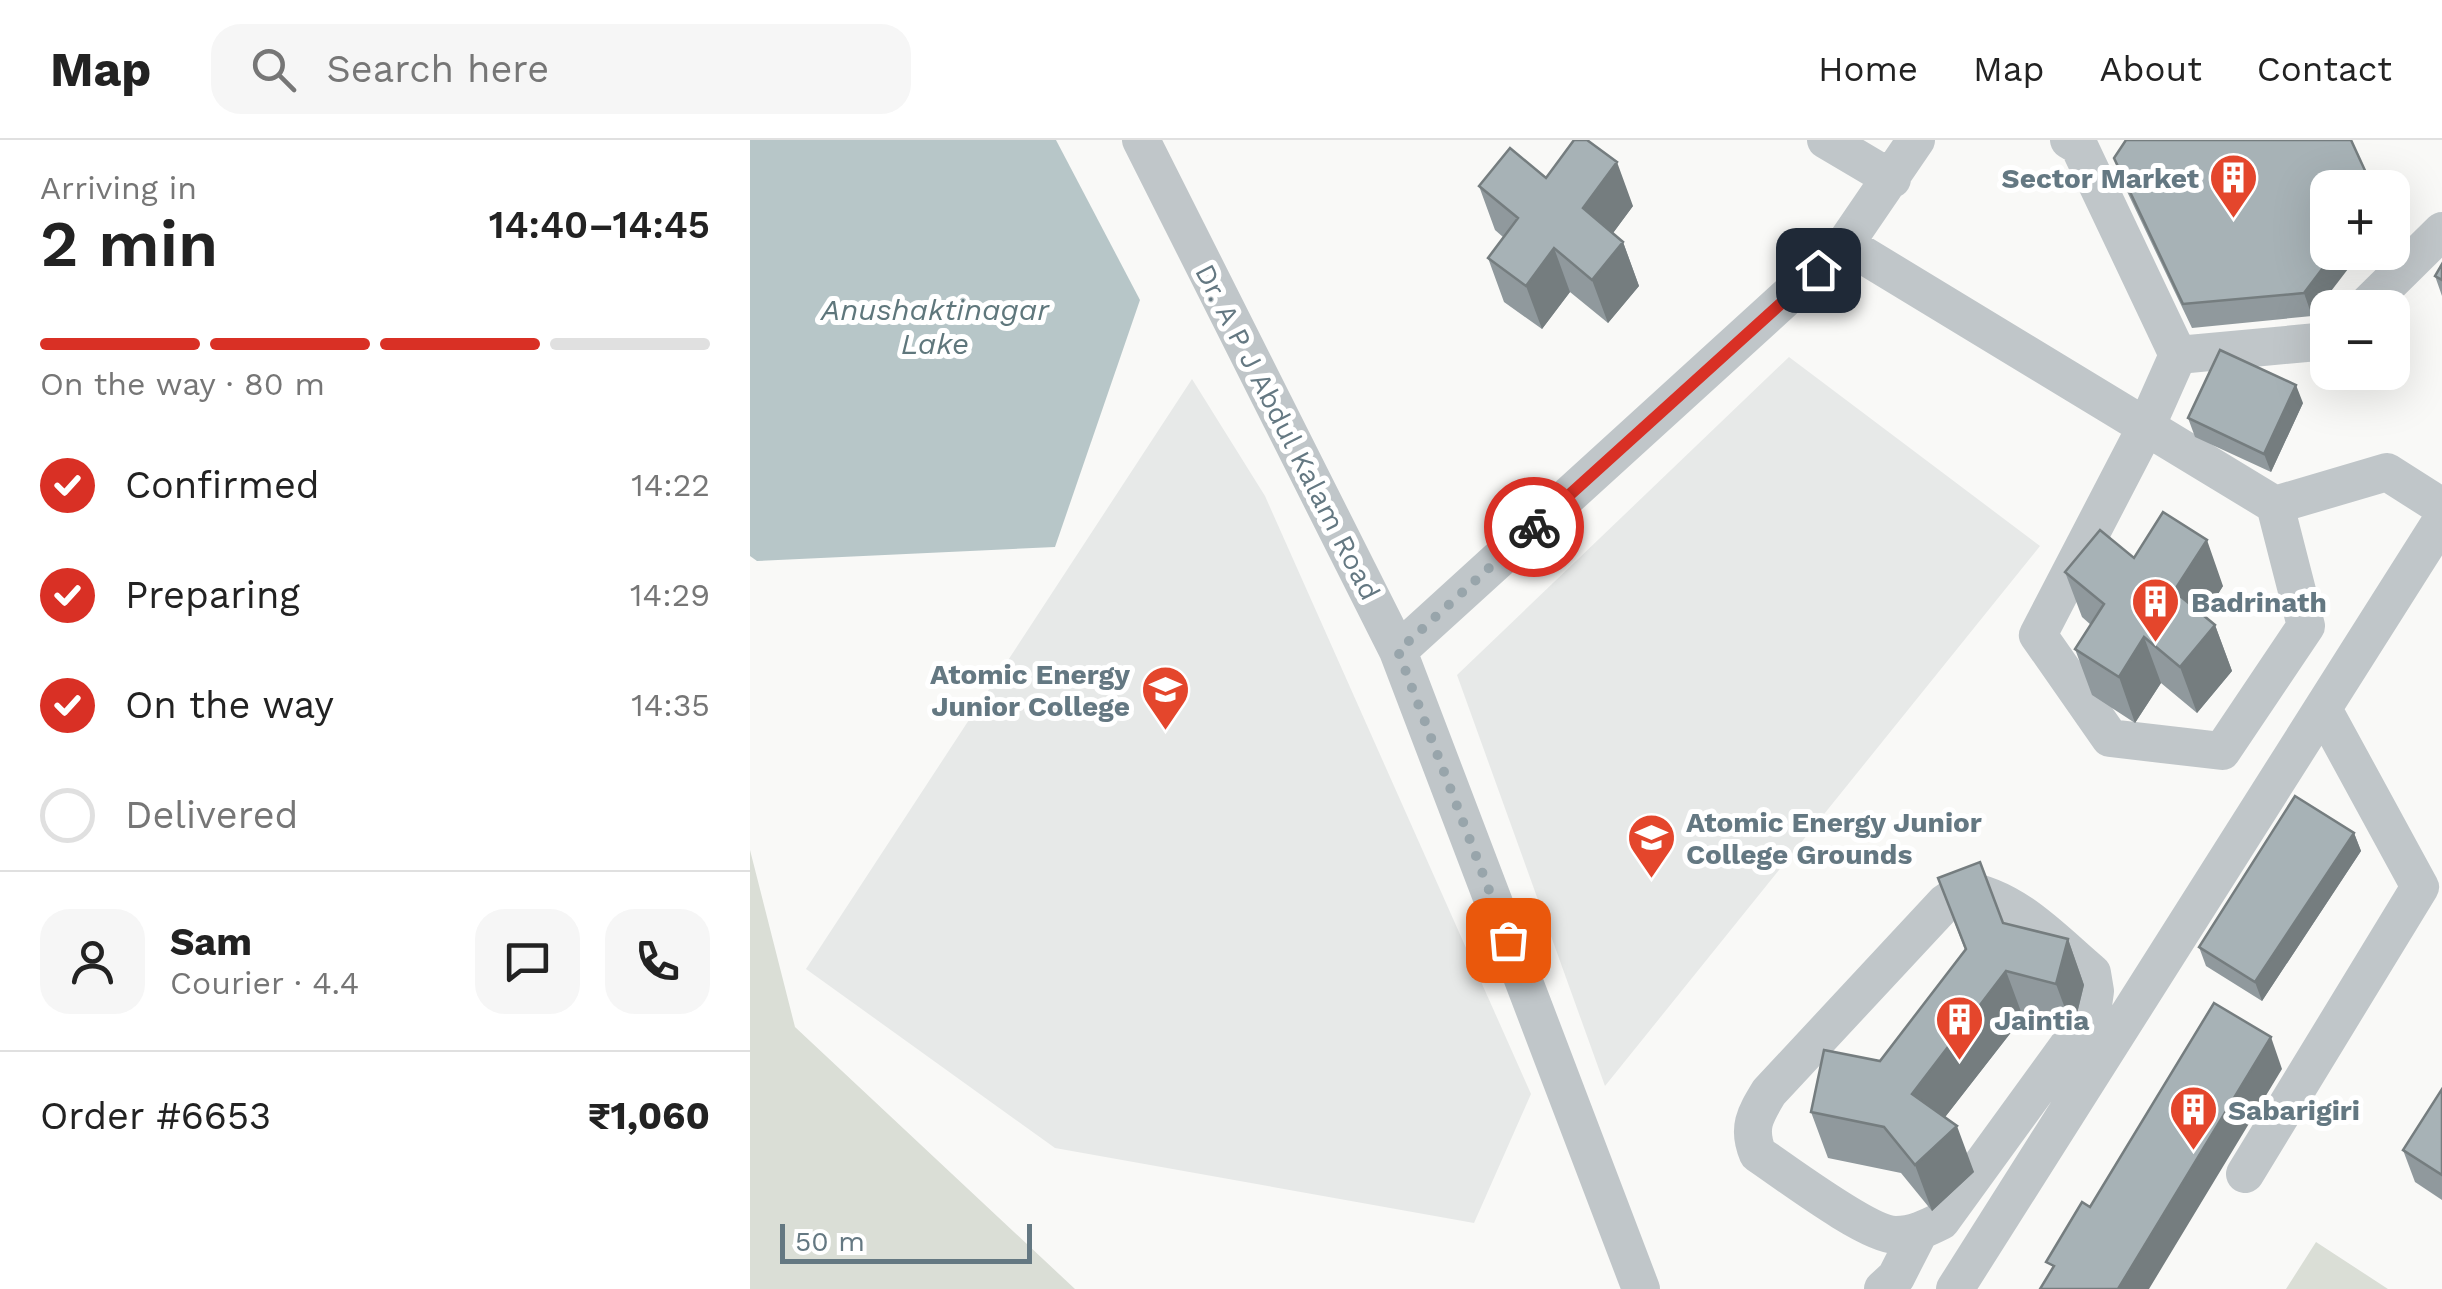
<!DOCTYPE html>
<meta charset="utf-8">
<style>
body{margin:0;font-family:"Work Sans",sans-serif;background:#f6f6f6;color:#222;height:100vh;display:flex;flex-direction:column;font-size:38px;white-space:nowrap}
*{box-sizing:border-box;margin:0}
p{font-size:32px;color:#767676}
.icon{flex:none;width:55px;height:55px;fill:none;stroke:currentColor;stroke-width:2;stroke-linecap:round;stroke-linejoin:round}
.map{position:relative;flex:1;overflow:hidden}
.side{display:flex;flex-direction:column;background:#fff;width:750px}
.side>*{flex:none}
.controls{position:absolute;left:1560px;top:30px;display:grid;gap:20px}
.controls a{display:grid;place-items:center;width:100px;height:100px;border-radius:20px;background:#fff;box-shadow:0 10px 40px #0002;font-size:50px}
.scale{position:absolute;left:30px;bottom:25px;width:252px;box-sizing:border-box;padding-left:10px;border:5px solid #647882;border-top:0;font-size:28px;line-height:35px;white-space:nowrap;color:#647882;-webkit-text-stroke:8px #fff;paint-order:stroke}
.pin{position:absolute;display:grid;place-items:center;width:85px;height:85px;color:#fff;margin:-42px;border-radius:20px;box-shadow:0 5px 15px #0006}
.courier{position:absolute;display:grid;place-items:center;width:100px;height:100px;margin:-50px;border:8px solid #d93025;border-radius:50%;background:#fff;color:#222;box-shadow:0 2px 12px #0007}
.head em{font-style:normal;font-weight:600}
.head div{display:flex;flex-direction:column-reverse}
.head{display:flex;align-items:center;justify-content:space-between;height:170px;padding:0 40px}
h1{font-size:65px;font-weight:600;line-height:75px}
.bar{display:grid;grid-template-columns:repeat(4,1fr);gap:15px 10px;align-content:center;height:120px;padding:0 40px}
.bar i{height:12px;border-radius:8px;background:#e0e0e0}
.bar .current{background:#d93025}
.bar p{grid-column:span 4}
.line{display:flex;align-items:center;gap:25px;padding:0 40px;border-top:2px solid #e0e0e0}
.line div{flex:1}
.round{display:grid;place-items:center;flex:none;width:105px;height:105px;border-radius:30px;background:#f6f6f6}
ol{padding:0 40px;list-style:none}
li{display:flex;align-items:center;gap:30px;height:110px}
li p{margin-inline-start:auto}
li .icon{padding:10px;border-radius:50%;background:#d93025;color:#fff;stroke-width:4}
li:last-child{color:#767676}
li i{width:55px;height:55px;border:5px solid #e0e0e0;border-radius:50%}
header{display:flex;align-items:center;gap:60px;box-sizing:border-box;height:140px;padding:0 50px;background:#fff;border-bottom:2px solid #e0e0e0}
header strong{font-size:48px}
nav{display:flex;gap:55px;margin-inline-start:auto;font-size:35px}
.search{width:700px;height:90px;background:#f6f6f6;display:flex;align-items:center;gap:25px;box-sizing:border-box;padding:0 35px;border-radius:30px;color:#767676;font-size:38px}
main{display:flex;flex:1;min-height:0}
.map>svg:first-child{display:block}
.built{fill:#e7e9e8}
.green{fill:#daded6}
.water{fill:#b7c6c8}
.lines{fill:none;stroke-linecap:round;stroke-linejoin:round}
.minor{stroke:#c0c6c9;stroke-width:38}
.wall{fill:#90999d}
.shaded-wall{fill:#757d7f}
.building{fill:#a7b2b6;stroke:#757d7f;stroke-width:2.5}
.done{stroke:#98a5ab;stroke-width:10;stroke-dasharray:0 18}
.route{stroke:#d93025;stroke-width:12}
.labels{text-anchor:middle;stroke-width:10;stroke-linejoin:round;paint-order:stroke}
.poi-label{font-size:28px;font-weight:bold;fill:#647882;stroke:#fff;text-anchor:start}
.street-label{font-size:28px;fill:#647882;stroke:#fff}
.water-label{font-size:30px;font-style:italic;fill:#5f777c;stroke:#fff}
</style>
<header>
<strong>Map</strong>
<div class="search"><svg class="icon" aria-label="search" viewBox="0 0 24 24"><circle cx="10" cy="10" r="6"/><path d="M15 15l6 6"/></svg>Search here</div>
<nav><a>Home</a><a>Map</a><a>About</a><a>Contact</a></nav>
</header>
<main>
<section class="side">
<div class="head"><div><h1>2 min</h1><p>Arriving in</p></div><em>14:40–14:45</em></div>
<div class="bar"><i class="current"></i><i class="current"></i><i class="current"></i><i></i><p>On the way · 80 m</p></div>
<ol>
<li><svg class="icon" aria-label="check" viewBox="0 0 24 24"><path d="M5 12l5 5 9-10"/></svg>Confirmed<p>14:22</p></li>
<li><svg class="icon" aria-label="check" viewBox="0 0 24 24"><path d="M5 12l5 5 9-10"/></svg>Preparing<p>14:29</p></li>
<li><svg class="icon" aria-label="check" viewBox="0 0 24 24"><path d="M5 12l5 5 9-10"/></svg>On the way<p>14:35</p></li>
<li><i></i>Delivered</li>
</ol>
<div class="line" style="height:180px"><a class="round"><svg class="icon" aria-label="person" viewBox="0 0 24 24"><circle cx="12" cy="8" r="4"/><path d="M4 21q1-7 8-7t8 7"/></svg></a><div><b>Sam</b><p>Courier · 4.4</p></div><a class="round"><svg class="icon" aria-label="chat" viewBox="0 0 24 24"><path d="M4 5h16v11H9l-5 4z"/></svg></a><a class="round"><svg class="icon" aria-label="phone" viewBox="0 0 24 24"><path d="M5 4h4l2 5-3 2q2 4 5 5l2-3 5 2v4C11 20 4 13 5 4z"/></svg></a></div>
<div class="line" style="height:130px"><div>Order #6653</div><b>₹1,060</b></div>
</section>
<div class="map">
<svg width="1692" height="1149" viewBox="0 0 1692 1149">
<rect width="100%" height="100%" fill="#f9f9f7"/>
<path class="built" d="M1039,217L1290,406L855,946L707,535Z
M442,239L515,356L781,954L724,1083L305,1008L56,829Z"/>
<path class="green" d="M0,710L45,887L325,1149H0Z
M1566,1102L1638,1149H1536Z"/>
<path class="water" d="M0,0H306L390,160L305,407L7,421L0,416Z"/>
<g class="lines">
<path class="minor" d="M391,0L648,511L891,1149
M1076,0L1142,39
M1319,0L1329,6L1428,215
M1095,104L1525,365L1637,332L1692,367
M1614,168L1692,91
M1525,365L1556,486L1472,611L1360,598L1288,495L1396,287L1428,215L1578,201
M648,511L1095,104L1166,0
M1214,750C1265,757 1304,801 1342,833L1345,851L1342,873L1191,1081C1177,1088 1163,1095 1146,1095C1118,1095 1035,1032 1008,1014C997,988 1005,975 1019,952L1195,763Z
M1495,1034L1670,747L1573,569
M1133,1149L1146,1137L1169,1092
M1205,1149L1692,380"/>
</g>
<path class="wall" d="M1601,0L1562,176L1442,188L1372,41L1364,18Z
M796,38L883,66L863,93L873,102L889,146L858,183L820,152L792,189L754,162L738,118L753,97L745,90L729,46Z
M1692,124V156L1685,136Z
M1553,263L1521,332L1445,297L1438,278Z
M1384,418L1473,446L1454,476L1465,485L1482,531L1447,573L1411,543L1385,583L1342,555L1325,509L1341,485L1332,477L1315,432Z
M1604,693L1611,711L1512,861L1456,826L1449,807Z
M1188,738L1253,783L1318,799L1334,845L1323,890L1273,877L1195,977L1224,1032L1182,1071L1151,1033L1078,1018L1061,972L1130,921L1215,810Z
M1692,949V1060L1665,1042L1653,1010Z"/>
<path class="shaded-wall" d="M867,22L883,66L849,112L833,68Z
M873,102L889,146L858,183L842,140Z
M804,108L820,152L792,189L776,146Z
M1585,112H1611L1562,176L1554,153Z
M1546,245L1553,263L1521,332L1514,314Z
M1457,400L1473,446L1441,497L1424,451Z
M1465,485L1482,531L1447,573L1430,527Z
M1394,497L1411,543L1385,583L1369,537Z
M1604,693L1611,711L1512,861L1505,842Z
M1318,799L1334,845L1323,890L1306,844Z
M1256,831L1273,877L1178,999L1162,954Z
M1521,897L1532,929L1399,1149H1368Z
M1207,986L1224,1032L1182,1071L1165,1025Z"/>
<path class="building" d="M824,0H837L867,22L833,68L873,102L842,140L804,108L776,146L738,118L768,78L729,46L760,8L796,38Z
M1376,0H1601L1623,48H1578V112H1585L1554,153L1433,164L1364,18Z
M1692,124V140L1685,136Z
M1470,210L1546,245L1514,314L1438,278Z
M1413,372L1457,400L1424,451L1465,485L1430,527L1394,497L1369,537L1325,509L1354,464L1315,432L1350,390L1384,418Z
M1545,656L1604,693L1505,842L1449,807Z
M1230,722L1253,783L1318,799L1306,844L1256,831L1162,954L1207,986L1165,1025L1134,987L1061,972L1074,910L1130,921L1216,809L1188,738Z
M1464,863L1521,897L1368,1149H1290L1304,1126L1296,1122L1332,1062L1340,1067Z
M1692,949V1035L1653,1010Z"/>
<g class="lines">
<path class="done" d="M758,800L648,511L784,387"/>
<path class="route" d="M784,387L1068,130"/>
</g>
<defs>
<symbol id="building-pin" viewBox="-11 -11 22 30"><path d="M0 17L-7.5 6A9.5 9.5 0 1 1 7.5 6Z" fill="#e4462c" stroke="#fff"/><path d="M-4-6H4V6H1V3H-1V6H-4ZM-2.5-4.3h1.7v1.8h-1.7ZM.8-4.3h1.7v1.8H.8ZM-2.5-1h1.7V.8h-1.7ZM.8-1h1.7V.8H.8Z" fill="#fff"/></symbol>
<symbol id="university-pin" viewBox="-11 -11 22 30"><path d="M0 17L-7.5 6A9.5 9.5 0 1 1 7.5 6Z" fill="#e4462c" stroke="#fff"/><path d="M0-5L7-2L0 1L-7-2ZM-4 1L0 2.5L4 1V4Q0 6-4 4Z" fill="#fff"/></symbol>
</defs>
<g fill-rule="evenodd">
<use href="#building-pin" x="1456" y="10" width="55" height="75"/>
<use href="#building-pin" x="1378" y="434" width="55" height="75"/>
<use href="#university-pin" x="388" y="522" width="55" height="75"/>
<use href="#university-pin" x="874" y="670" width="55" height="75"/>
<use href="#building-pin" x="1182" y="852" width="55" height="75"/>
<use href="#building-pin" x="1416" y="942" width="55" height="75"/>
</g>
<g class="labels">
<g class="poi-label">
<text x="1449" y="48" text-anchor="end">Sector Market</text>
<text x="1441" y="472">Badrinath</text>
<text x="380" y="544" text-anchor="end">Atomic Energy<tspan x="380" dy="32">Junior College</tspan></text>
<text x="936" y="692">Atomic Energy Junior<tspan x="936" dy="32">College Grounds</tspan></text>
<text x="1244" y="890">Jaintia</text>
<text x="1478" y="980">Sabarigiri</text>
</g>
<g class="street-label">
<text transform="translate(538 292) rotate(63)" y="10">Dr. A P J Abdul Kalam Road</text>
</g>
<g class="water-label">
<text x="185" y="180">Anushaktinagar<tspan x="185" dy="34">Lake</tspan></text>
</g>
</g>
</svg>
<div class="controls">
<a>+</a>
<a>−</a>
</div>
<div class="scale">50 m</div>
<div class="pin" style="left:758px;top:800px;background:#ea580c"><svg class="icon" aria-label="bag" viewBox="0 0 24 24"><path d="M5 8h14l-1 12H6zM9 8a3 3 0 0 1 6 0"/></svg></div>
<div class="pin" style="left:1068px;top:130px;background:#1f2937"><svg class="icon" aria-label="home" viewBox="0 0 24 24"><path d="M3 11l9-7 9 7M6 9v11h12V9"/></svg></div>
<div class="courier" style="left:784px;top:387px"><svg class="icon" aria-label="bike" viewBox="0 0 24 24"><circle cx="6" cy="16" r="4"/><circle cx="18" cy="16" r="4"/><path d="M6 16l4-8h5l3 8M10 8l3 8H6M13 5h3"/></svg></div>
</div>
</main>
